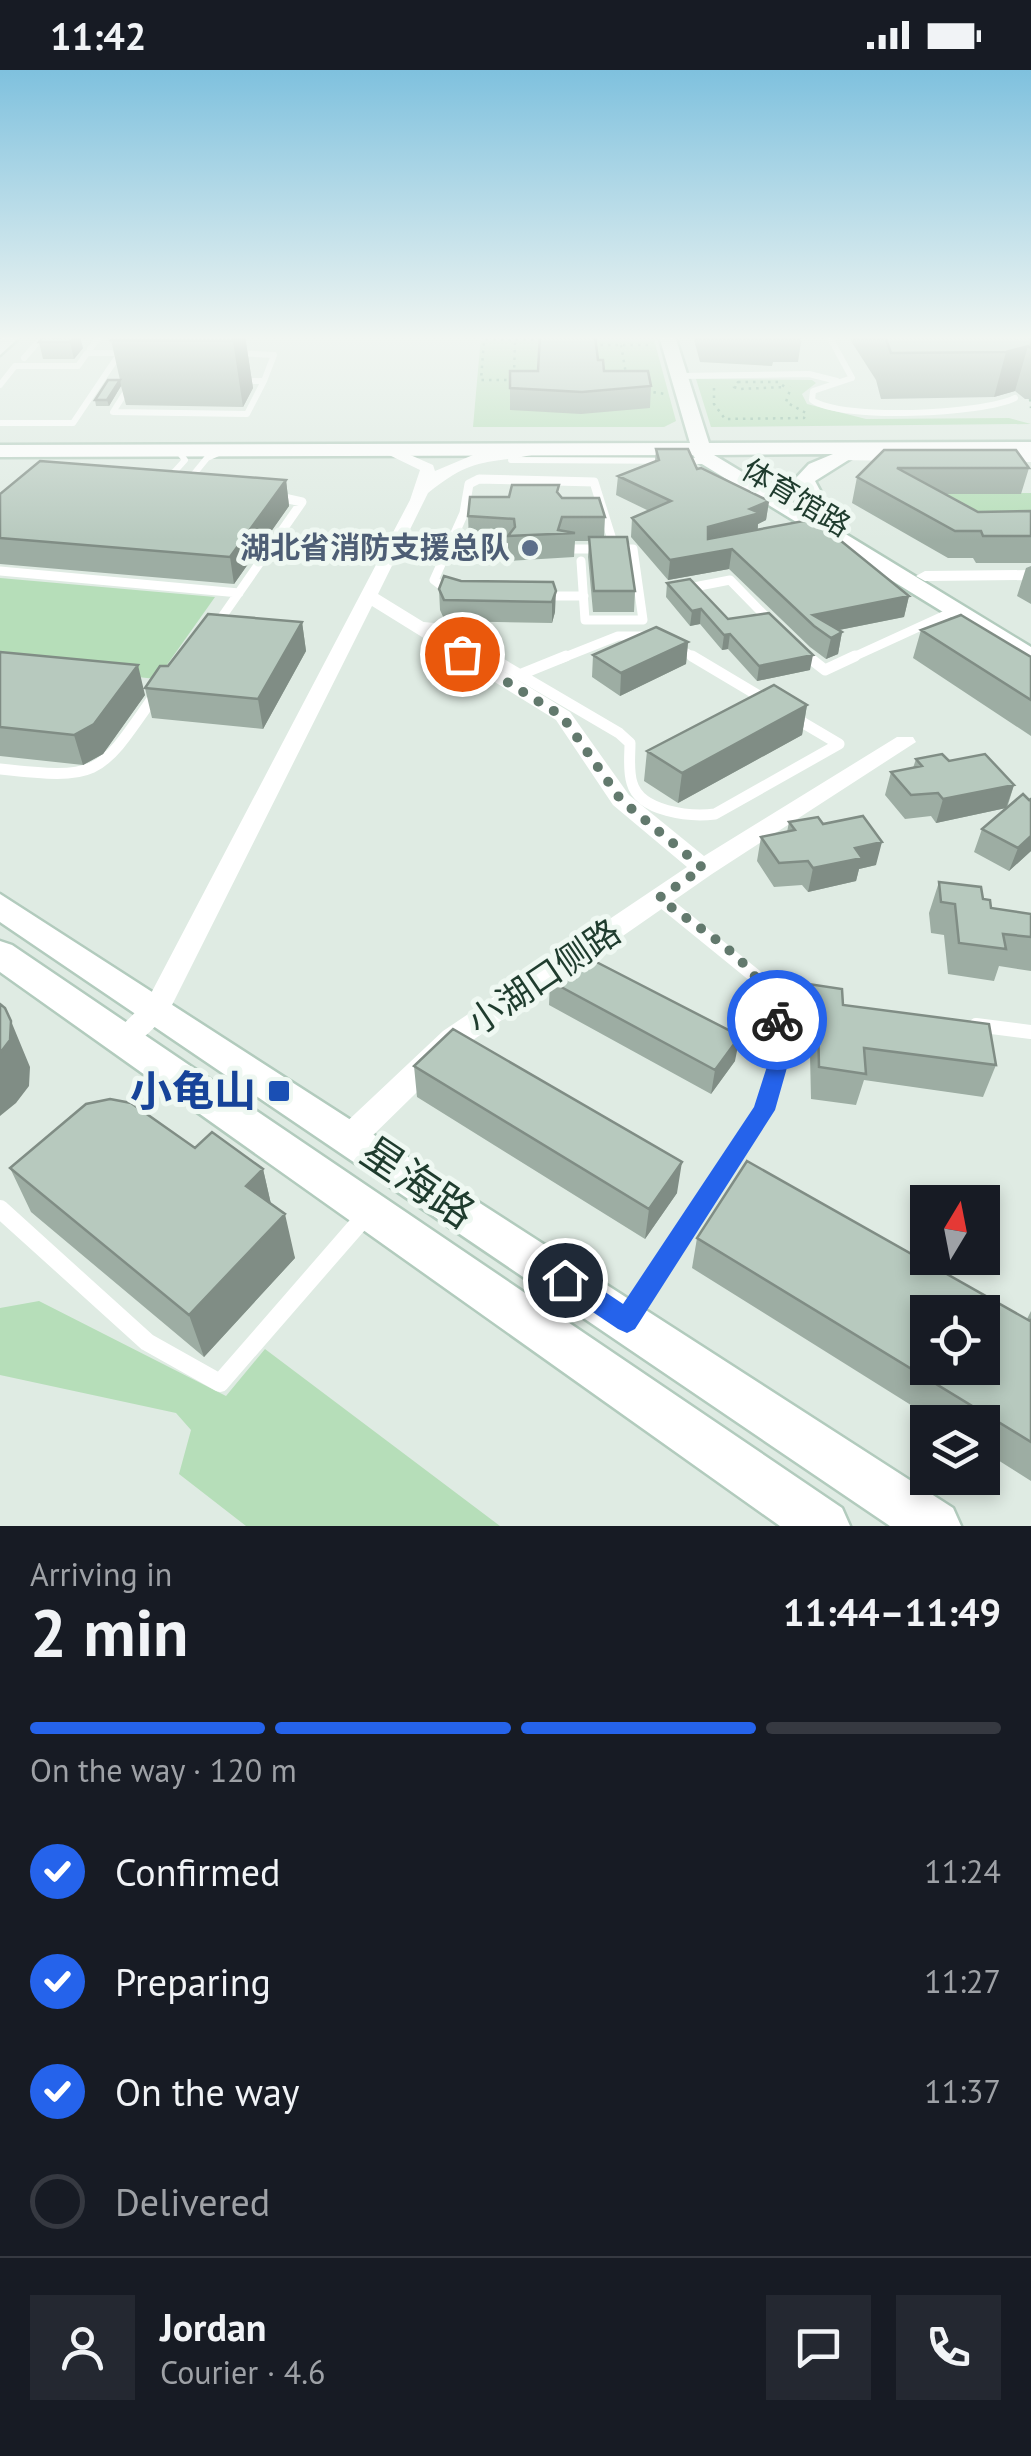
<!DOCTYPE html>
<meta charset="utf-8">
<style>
body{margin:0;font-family:"PT Sans","Noto Sans SC",sans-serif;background:#242831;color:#f1f3f6;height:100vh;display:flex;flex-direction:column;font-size:38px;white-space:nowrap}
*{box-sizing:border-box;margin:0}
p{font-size:32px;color:#9ea1a6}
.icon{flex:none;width:55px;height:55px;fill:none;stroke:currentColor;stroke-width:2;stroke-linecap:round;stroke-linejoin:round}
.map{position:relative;height:1456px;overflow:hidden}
.details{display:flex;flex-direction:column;background:#171b24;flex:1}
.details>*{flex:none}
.needle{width:65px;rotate:10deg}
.controls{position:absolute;left:910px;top:1115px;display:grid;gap:20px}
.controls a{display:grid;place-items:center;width:90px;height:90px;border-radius:0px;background:#171b24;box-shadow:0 5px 15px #0003;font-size:50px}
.pin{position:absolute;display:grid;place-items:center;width:85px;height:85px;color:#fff;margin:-42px;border:5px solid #fff;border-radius:50%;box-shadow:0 2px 10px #0007}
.courier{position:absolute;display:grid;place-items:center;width:100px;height:100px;margin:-50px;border:8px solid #2563eb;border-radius:50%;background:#fff;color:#222;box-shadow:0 2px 12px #0007}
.overview em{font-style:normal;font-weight:700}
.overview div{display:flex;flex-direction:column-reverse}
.overview{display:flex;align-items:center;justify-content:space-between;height:170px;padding:0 30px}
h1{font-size:65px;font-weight:700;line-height:75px}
.bar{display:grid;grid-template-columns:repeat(4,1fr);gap:15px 10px;align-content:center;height:120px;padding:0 30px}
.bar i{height:12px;border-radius:8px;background:#363941}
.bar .active{background:#2563eb}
.bar p{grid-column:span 4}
.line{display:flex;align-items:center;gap:25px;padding:0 30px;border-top:2px solid #363941}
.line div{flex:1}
.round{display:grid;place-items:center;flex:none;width:105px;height:105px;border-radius:0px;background:#242831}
ol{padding:0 30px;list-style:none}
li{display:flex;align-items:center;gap:30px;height:110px}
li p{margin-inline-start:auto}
li .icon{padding:10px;border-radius:50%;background:#2563eb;color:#fff;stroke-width:4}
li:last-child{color:#9ea1a6}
li i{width:55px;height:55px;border:5px solid #363941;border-radius:50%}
.status{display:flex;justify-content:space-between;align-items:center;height:70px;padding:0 50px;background:#171b24;direction:ltr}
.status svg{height:28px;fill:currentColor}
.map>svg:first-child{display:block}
.green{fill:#b6deb9}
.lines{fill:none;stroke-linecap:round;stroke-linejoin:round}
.secondary-casing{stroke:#b2cbbd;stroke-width:5}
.path{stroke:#7eb096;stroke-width:2.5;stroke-dasharray:2.5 5;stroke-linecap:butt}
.lane-far4{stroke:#fff;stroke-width:6}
.lane-far3{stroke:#fff;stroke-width:9}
.lane-far2{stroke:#fff;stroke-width:11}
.lane-far1{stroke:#fff;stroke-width:14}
.lane{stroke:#fff;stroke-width:18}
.street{fill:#fff;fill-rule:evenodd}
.secondary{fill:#fff;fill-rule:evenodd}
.wall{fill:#9dada3}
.shaded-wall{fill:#808d85}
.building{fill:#b7c9be;stroke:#808d85;stroke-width:2.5;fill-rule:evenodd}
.route{fill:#2563eb}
.done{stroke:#62796d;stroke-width:10;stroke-dasharray:0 18}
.service-dot{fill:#5c6f8a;stroke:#eff8f2;stroke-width:4}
.transit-dot{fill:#1a4fb4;stroke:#eff8f2;stroke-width:4}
.labels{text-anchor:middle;stroke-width:10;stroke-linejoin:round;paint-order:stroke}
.far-street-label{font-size:30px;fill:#1f3c2e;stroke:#eff8f2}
.far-service-label{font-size:30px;font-weight:bold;fill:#4e5e75;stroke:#eff8f2;text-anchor:end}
.street-label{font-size:35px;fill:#1f3c2e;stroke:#eff8f2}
.near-transit-label{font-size:42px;font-weight:bold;fill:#164399;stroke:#eff8f2;text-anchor:end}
.near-street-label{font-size:42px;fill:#1f3c2e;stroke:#eff8f2}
</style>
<div class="status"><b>11:42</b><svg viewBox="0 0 49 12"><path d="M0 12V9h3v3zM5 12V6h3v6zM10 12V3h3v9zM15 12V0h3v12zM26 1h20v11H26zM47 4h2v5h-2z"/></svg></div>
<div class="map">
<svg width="1031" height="1456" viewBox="0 0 1031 1456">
<rect width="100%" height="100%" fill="#dfebe3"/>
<path class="green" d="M481,266H653L676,351L664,357H473Z
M696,309L812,310L816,313L802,324L807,334L866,349L1009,348L1031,354L711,357Z
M1031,423V468L899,424Z
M0,508L215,527L157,609L0,593Z
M39,1231L226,1326L265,1279L500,1456H246L179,1404L191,1360L176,1343L0,1305V1238Z"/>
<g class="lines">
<defs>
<path id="secondary" d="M4,266H21L0,285V270Z
M659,266H675L709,373L1031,372V384H858L815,411L832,443L821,449L1031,577V596L697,391L693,385L0,387V375L690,373ZM833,384L809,394L794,410L797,424L810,443L714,385Z
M0,824L953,1438L961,1456H890L0,852Z
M0,871L12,875L842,1438L850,1456H780L0,902Z"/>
</defs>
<use href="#secondary" class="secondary-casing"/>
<path class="path" d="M593,275H653
M621,275L626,304
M514,305L515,270
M514,310H481L484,270H541
M738,312H778L785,317L740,319L734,317Z
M714,318V334L725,349L804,348L806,343L786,332L791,317
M646,321L665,324
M1030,329L1031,338"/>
<path class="lane-far4" d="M829,266L852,308L813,321L812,330C842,351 983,344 1015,328
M90,279L100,266
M236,283L274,285L264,311
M24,288L43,266
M678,306L809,304L837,311
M0,315L15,296H78L87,283H120L73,353H0
M130,315L113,342L247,344L264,311H237
M511,390L710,391
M167,410L185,390L178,381
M189,410L207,388L223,381
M477,410H509"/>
<path class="lane-far3" d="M185,415L191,407
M448,478H508
M564,479H633L643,550H585L581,491
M0,501L239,523
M450,522L434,510L464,443L469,414L479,409L594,412L615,479
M701,525L694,517L730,510L771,552
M543,526H584
M217,554L302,432L275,426
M417,556L440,558L493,589
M675,576L697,589
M802,583L810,589
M560,589L618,566H653
M849,589L954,541"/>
<path class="lane-far2" d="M488,586L619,663L630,673C630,685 628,701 632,713C640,742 690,747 715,744L839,674L795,648
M692,586L766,630
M807,586L825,600L855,586
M519,605L566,586
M0,699C100,710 99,706 155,625"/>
<path class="lane-far1" d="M659,828L755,906L772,928L780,987L764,1040L726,1099
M976,955L1031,962"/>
<path class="lane" d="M0,1139L147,1272L220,1313L367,1144
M629,1247L727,1096"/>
<path class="street" d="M390,376L433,395L435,401L473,385L537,378V384C483,395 474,386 428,423L378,524L570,642L629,725L704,786L897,667H913L916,672L712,804L463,977L362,1076L351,1080L340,1076L336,1067L340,1058L443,961L687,797L613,735L556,650L372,536L167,945C151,959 134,984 112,977L108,969L147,931L410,430L420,400L385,383L383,380Z
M842,383H908L915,387L908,391L837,390V384Z
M985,384H1031V392L990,391L985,390Z
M1031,500V510L925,511L916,506L925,501Z"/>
<use href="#secondary" class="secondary"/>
</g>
<path class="wall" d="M58,266L83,278L74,289H43L39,272Z
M245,266L253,318L243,337L126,335L121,316L109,336H96L95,330L120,310L111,270Z
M693,266H802L798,292H773L772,296L700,292Z
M852,266H1031V329H1025L1015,321L994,327L881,329L876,310L851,271Z
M598,290L604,301L651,316L650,338L581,344L510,340V301H538Z
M656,379L697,399L769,431L766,450L758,454V460L909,526L904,547L839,560L842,562L838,584L826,589L810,577L729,499L668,510L631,467L632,448L649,441L616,425L618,406L655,391Z
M884,380L1029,398L1021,424H945L978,442L1031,441V493H976L973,488H948L852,433L857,407Z
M286,410L289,436L234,514L0,494V424Z
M559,424L562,428L605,447L604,467L635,521L634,542H593L588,487L589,471H575L574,487L508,491V473L469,470L468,446L509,427Z
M1031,496V534L1017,526L1026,498Z
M461,511L553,512L555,542L552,553L445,551L440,540L439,519Z
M667,513L728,549L810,600L757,611L728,579L722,580L700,554L690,556L666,527Z
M302,552L306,581L263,659L152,648L145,618L168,596Z
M921,560L1031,587V666L913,588Z
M688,572L686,594L620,626L592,607L593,585Z
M0,582L145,625L103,684L83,695L0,686Z
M807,635L802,665L678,733L644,711L647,681Z
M916,689L949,691L1014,715L1007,738L1031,781L1009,801L974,782L982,759L1006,738L936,753L931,746L905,749L885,725L891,702L913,698Z
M789,752L823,754L876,795L859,799L856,811L808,822L802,815L774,817L757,791L761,767L787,762Z
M939,812L983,829L991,838L1031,844V901L999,896L994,911L948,904L944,865L931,863L929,843Z
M550,911L735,991L711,1024L549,935Z
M795,912L843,935L996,995L983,1027L864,1010L856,1035L811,1029L810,984L790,981L787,944Z
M414,996L677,1123L645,1169L417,1027Z
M195,1078L263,1099L271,1134L295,1188L204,1287L31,1142L10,1098Z
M697,1168L1027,1249L1031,1241V1411L982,1380V1352H938L692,1198Z"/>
<path class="shaded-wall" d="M75,266H80L83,278L74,289L70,272Z
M236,266H245L253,318L243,337L233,271Z
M1028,276L1015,321L994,327L1006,282Z
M120,310L121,316L109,336L107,330Z
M286,410L289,436L234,514L230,487Z
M769,431L766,450L758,454L757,463L706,477L708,457Z
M732,479L729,499L668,510L670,490Z
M556,521L555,542L552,553V532Z
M909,526L904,547L824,563L813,545Z
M701,539L700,554L690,556L692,541Z
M302,552L306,581L263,659L258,629Z
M842,562L838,584L826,589L831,568Z
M730,564L728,579L722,580L724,565Z
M688,572L686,594L620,626L621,603Z
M813,585L810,600L757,611L759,596Z
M138,595L145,625L103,684L83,695L74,665Z
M807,635L802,665L678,733L682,703Z
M1014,715L1006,738L936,753L943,729Z
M1031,766V781L1009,801L1018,778Z
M882,772L876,795L859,799L856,811L808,822L813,798L855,778Z
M11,951L30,997L29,1016L16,1033L0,1046V983Z
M740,966L735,991L711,1024L715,1000Z
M682,1092L677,1123L645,1169L649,1139Z
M263,1099L273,1143L246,1116Z
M285,1144L295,1188L204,1287L189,1245Z"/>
<path class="building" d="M44,266L60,268L62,266H75L70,272H39Z
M114,266H236L233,271L111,270Z
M540,266H595L598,290H603L604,301H648L651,316L582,322L510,318V301H538Z
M885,266H1031V278L1028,276L1006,282L891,283Z
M108,310H120L107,330H95Z
M656,379H688L697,399L701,398L769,431L750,439L760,443L708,457V469L814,449L909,526L813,545L842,562L831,568L814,556L732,479L670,490L632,448L671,431L618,406L659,390Z
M884,380H1016L1029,398H897L978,442L1031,441V466H983L981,461H955L857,407Z
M40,391L286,410L230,487L0,468V424Z
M512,415H559L557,422L562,428H599L605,447H562L558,460L575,463L508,466L515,457L514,449L468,446L470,427H509Z
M589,467H627L635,521H594Z
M444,506L461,511L553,512L556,521L552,532L444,530L439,519Z
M690,509L728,549L769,543L813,585L759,596L730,564L724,565L701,539L692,541L667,513Z
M208,544L302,552L258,629L145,618L160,596H168Z
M961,545L1031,587V630L921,560Z
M656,557L688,572L621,603L593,585Z
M0,582L138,595L94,654L74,665L0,657Z
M774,615L807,635L682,703L647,681Z
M942,684L949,691L985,684L1014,715L943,729L938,723L911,725L891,702L922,696L916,689Z
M1023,724L1029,730L1031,729V766L1018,778L982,759Z
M863,746L882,772L855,778L862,788L813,798L808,791L779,793L761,767L795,760L789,752L818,747L823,754Z
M939,812L981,817L983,829L990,830L991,838L1031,844V867L1003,864L1006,879L959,873L955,834L941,832Z
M577,882L740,966L715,1000L550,911Z
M795,912L842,919L843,935L989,954L996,995L864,978L866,1004L819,997L818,952L797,950Z
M0,934L5,938L11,951L10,970L0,983Z
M453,959L682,1092L649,1139L414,996Z
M110,1029L131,1033L195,1078L212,1062L263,1099L246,1116L285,1144L189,1245L10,1098L86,1034Z
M747,1091L1030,1251L1031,1250V1372L697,1168ZM928,1242H982V1298H928Z"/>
<linearGradient id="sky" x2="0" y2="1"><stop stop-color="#7fc1de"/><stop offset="0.57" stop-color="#f1f6f2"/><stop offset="1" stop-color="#f1f6f2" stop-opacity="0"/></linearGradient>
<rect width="1031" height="470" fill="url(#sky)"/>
<path class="route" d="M777,942L787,950L790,987L775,1040L635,1259L627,1263L618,1259L557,1218L553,1210L557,1201H574L623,1234L754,1037L770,987L767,950Z"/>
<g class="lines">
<path class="done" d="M462,584L562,646L621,730L703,798L659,828C703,862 763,893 777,950"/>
</g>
<circle class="service-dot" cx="530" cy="478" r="10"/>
<rect class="transit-dot" x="267" y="1009" width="24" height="24" rx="5"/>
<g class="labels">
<g class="far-street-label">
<text transform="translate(796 428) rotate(31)" y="10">体育馆路</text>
</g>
<g class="far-service-label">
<text x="510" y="488">湖北省消防支援总队</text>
</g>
<g class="street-label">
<text transform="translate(544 907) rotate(-34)" y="12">小湖口侧路</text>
</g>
<g class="near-transit-label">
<text x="256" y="1036">小龟山</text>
</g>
<g class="near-street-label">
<text transform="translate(418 1112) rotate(34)" y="15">星海路</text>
</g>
</g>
</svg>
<div class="controls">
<a><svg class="needle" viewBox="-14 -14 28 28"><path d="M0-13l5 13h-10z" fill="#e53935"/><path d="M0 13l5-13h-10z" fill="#9ea1a6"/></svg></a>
<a><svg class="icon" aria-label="locate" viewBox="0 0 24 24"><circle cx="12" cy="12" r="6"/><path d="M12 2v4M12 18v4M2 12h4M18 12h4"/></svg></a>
<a><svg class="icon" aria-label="layers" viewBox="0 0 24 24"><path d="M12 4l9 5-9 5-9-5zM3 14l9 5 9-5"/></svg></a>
</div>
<div class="pin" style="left:462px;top:584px;background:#ea580c"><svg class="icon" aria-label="bag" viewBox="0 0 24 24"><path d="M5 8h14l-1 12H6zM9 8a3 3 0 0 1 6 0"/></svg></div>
<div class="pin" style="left:565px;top:1210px;background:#1f2937"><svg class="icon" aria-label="home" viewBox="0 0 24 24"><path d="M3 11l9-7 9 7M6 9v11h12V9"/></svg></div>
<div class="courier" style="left:777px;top:950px"><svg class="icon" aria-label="bike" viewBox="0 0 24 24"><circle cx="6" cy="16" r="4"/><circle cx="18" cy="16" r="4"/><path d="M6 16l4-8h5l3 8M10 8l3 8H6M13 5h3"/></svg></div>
</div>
<section class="details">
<div class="overview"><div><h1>2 min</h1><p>Arriving in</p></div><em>11:44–11:49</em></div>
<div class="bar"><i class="active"></i><i class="active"></i><i class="active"></i><i></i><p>On the way · 120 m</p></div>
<ol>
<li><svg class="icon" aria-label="check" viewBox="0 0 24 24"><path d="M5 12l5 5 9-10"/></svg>Confirmed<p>11:24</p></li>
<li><svg class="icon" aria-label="check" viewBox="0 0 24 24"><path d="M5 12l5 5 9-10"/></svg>Preparing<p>11:27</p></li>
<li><svg class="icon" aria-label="check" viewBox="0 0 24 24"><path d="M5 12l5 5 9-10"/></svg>On the way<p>11:37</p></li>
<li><i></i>Delivered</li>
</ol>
<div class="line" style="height:180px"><a class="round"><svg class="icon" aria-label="person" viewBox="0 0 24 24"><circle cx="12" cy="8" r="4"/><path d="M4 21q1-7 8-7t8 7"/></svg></a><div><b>Jordan</b><p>Courier · 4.6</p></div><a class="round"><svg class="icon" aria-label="chat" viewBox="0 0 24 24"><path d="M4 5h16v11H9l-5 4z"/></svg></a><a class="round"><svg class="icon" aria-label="phone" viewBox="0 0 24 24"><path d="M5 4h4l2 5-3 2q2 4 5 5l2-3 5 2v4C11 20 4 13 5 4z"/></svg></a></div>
</section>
